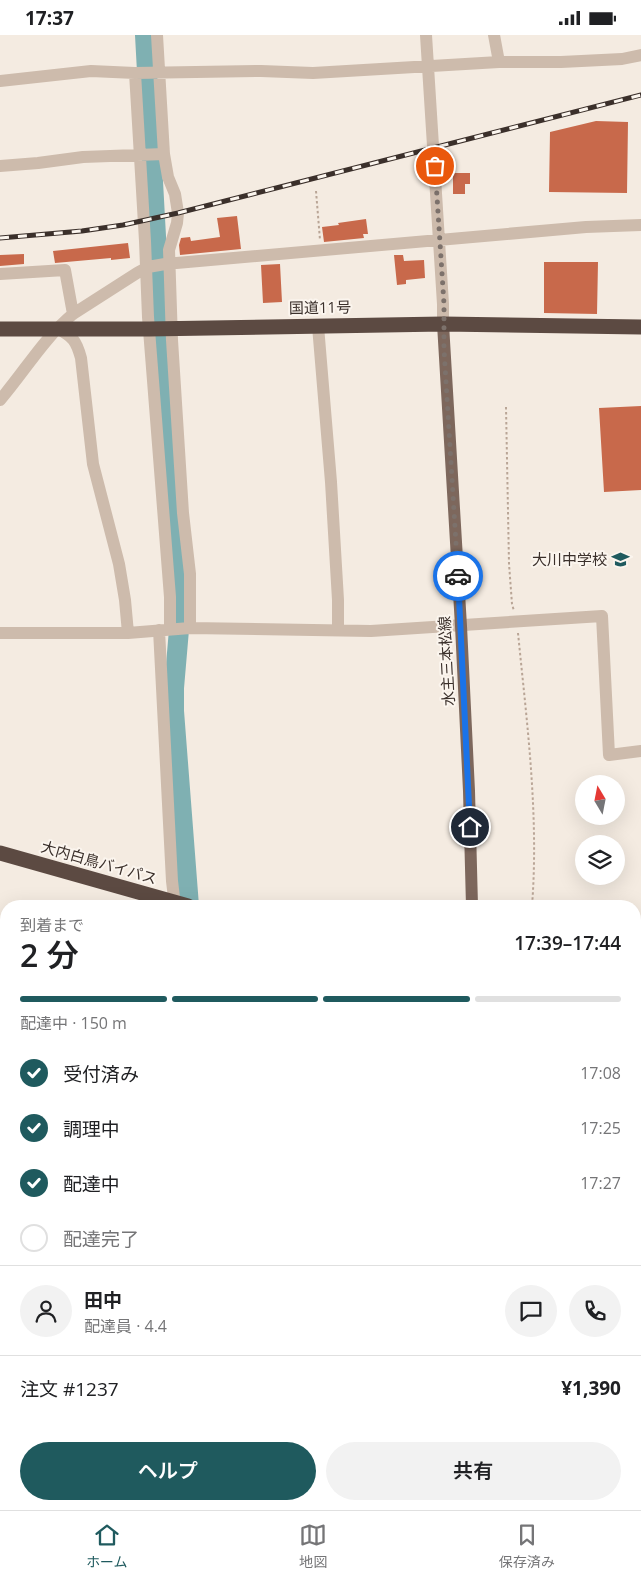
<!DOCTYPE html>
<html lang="ja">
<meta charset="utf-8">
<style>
body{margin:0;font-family:"Open Sans","Noto Sans JP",sans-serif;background:#f2f2f2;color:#202124;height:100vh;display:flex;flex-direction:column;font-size:19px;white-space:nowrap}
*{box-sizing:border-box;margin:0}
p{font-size:16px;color:#757577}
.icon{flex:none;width:28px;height:28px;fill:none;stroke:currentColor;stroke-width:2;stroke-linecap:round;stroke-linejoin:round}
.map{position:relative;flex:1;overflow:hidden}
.sheet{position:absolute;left:0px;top:865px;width:641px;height:610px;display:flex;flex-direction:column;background:#fff;border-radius:20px 20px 0 0;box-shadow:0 5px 20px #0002}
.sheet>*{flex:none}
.needle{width:32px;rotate:350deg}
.controls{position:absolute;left:575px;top:740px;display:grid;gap:10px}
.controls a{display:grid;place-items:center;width:50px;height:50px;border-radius:50%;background:#fff;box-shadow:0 5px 20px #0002;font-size:25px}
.pin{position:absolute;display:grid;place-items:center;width:42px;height:42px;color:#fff;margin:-21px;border:2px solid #fff;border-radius:50%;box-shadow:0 1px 5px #0007}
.courier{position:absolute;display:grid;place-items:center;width:50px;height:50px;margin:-25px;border:4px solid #1a73e8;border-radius:50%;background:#fff;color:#222;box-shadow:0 1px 6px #0007}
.overview em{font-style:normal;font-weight:600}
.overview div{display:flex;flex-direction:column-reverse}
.overview{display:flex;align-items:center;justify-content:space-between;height:85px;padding:0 20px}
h1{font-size:32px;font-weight:600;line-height:38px}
.bar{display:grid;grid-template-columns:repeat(4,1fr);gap:8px 5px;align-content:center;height:60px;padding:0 20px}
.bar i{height:6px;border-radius:4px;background:#e0e0e0}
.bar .on{background:#1f5a5e}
.bar p{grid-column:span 4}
.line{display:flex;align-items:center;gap:12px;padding:0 20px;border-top:1px solid #e0e0e0}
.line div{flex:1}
.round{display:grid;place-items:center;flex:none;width:52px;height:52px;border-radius:26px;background:#f2f2f2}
ol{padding:0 20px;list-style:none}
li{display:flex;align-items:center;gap:15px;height:55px}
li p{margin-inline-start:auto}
li .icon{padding:5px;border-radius:50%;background:#1f5a5e;color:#fff;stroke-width:4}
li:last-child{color:#757577}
li i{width:28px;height:28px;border:2px solid #e0e0e0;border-radius:50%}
.primary-button{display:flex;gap:10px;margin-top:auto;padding:10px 20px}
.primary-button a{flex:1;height:58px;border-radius:30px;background:#1f5a5e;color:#fff;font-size:20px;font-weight:600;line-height:58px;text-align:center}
.primary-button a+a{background:#f2f2f2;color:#202124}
.status{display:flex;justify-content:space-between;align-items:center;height:35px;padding:0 25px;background:#fff;direction:ltr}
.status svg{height:14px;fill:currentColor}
.tabs{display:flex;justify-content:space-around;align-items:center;height:70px;border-top:1px solid #e0e0e0;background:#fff;font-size:14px;color:#757577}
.tabs a{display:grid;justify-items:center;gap:2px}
.tabs .on{color:#1f5a5e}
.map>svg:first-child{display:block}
.water{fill:#7fb0b2}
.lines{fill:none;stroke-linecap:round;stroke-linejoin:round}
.river{stroke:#7fb0b2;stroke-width:20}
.building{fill:#c8694b}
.path{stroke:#b9a596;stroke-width:2;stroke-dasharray:2.5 2.5;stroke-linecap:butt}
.minor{stroke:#cdbbac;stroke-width:12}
.major{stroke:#7d675c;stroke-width:12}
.highway{stroke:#5c4a42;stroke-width:15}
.rail-casing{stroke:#3b302b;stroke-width:5}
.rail{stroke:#fbf5ee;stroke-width:3;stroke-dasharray:9;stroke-linecap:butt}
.done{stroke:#7c716b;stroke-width:5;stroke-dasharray:0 9}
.route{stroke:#1a73e8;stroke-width:6}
.labels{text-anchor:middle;stroke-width:4;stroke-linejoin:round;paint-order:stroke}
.street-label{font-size:15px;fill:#3b302b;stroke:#fbf5ee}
.poi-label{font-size:15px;fill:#3b302b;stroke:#fbf5ee;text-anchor:end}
</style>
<div class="status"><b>17:37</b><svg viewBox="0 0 49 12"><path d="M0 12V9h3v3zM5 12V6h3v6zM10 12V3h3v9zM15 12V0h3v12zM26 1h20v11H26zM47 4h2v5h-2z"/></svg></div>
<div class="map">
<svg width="641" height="1475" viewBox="0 0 641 1475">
<rect width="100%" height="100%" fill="#f4ebe1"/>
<path class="water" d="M265,1469H543L544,1475H263Z"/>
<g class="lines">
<path class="river" d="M145,0L162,311L180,583L174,653V676L189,871
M0,1271L6,1266"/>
</g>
<path class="building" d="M596,86L628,87L627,158L549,157L550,97Z
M453,138H470V149H465V159H453Z
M237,181L241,214L180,220L179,210L181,203L190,202L191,206L220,202L217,183Z
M366,184L368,199H363L364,203L324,207L322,192L339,190L338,188Z
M128,208L130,223L111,225V223L55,228L53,216Z
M24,219V229L0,231V220Z
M394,220H403L404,226L424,225L425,243L406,245V249L397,250Z
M544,227H598L597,279L544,278Z
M280,229L282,267L263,268L261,230Z
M641,371V455L604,457L599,373Z"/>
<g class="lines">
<path class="path" d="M316,156L320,205
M506,372L509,529L512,569L514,576
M518,598C527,689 539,780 532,871"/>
<path class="minor" d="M157,0L164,119L168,142L175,159L178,178L177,188L169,215L172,305L183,478L190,539V593
M426,0L443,269V289
M494,0L499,27
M135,38L145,206L148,282L170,562V594
M0,46L91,36L135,38L261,36L313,38L499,27H561L622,24L641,20
M0,131L38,128L83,122L164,119
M0,239L65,235L73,279
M318,291L331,447L338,565V594
M57,293C73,302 76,305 81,323L93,429L119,529L125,565L128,598
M0,365C25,336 43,304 73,279L137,238L148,232L165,229L586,192L641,190
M159,595L172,846L175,871
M0,598H128L190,593L371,596L602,581L609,720L641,716
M635,932H641
M0,1076L6,1077
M27,1469L28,1475
M588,1469L593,1475
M242,1475L245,1469"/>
<path class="major" d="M443,289L461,591L469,756L472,871
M554,1475V1469"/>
<path class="highway" d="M0,294H149L443,289L641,292
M0,818L188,871
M635,998L641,1000"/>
<defs>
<path id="rail" d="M0,203L82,196L123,190L178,178L641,60"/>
</defs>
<use href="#rail" class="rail-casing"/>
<use href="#rail" class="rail"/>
</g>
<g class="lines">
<path class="done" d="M435,131L444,269V314L458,541"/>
<path class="route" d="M458,541L470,792"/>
</g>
<defs>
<symbol id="school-bare" viewBox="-9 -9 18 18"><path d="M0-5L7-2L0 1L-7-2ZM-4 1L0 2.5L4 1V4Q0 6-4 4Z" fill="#1f5a5e" stroke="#fbf5ee" stroke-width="2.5" paint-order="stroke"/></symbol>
</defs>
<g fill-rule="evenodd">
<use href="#school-bare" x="608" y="512" width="25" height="25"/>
</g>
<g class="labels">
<g class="street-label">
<text transform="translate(320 273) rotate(-1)" y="5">国道11号</text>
<text transform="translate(447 626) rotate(-93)" y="5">水主三本松線</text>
<text transform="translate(99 828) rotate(16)" y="5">大内白鳥バイパス</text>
</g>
<g class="poi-label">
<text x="607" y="530">大川中学校</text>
</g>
</g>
</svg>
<div class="controls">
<a><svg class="needle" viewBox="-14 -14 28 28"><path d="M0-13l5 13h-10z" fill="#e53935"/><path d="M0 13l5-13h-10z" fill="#757577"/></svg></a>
<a><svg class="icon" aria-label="layers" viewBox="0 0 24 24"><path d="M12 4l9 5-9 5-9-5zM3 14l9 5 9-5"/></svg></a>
</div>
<div class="pin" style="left:435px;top:131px;background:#ea580c"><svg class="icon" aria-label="bag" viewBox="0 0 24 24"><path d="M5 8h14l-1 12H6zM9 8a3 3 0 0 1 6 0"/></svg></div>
<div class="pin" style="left:470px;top:792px;background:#1f2937"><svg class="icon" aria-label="home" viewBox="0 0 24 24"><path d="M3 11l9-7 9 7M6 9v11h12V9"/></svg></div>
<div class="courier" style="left:458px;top:541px"><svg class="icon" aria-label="car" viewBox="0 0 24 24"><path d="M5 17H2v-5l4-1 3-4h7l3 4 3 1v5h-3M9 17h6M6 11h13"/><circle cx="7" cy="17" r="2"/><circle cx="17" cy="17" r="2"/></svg></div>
<section class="sheet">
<div class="overview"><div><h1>2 分</h1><p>到着まで</p></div><em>17:39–17:44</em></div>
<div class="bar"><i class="on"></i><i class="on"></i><i class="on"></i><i></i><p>配達中 · 150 m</p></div>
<ol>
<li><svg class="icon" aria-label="check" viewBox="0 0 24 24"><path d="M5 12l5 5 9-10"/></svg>受付済み<p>17:08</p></li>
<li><svg class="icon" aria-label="check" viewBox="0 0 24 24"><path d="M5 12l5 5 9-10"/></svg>調理中<p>17:25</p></li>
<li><svg class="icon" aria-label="check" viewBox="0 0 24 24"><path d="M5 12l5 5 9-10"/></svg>配達中<p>17:27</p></li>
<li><i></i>配達完了</li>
</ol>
<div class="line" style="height:90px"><a class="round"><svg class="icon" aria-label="person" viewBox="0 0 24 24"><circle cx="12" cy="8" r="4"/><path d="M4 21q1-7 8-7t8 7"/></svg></a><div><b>田中</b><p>配達員 · 4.4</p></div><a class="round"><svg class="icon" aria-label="chat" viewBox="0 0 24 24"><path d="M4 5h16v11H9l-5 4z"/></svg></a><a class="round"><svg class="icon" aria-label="phone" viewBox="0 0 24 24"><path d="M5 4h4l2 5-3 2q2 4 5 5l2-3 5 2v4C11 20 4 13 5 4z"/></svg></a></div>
<div class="line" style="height:65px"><div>注文 #1237</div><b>¥1,390</b></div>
<div class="primary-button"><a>ヘルプ</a><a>共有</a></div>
</section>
</div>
<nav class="tabs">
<a class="on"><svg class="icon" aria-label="home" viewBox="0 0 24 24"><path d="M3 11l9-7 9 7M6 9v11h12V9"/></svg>ホーム</a>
<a><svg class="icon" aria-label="map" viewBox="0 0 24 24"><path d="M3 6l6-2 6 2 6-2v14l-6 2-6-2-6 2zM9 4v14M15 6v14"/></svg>地図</a>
<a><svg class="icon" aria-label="saved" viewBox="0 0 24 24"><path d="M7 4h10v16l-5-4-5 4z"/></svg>保存済み</a>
</nav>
